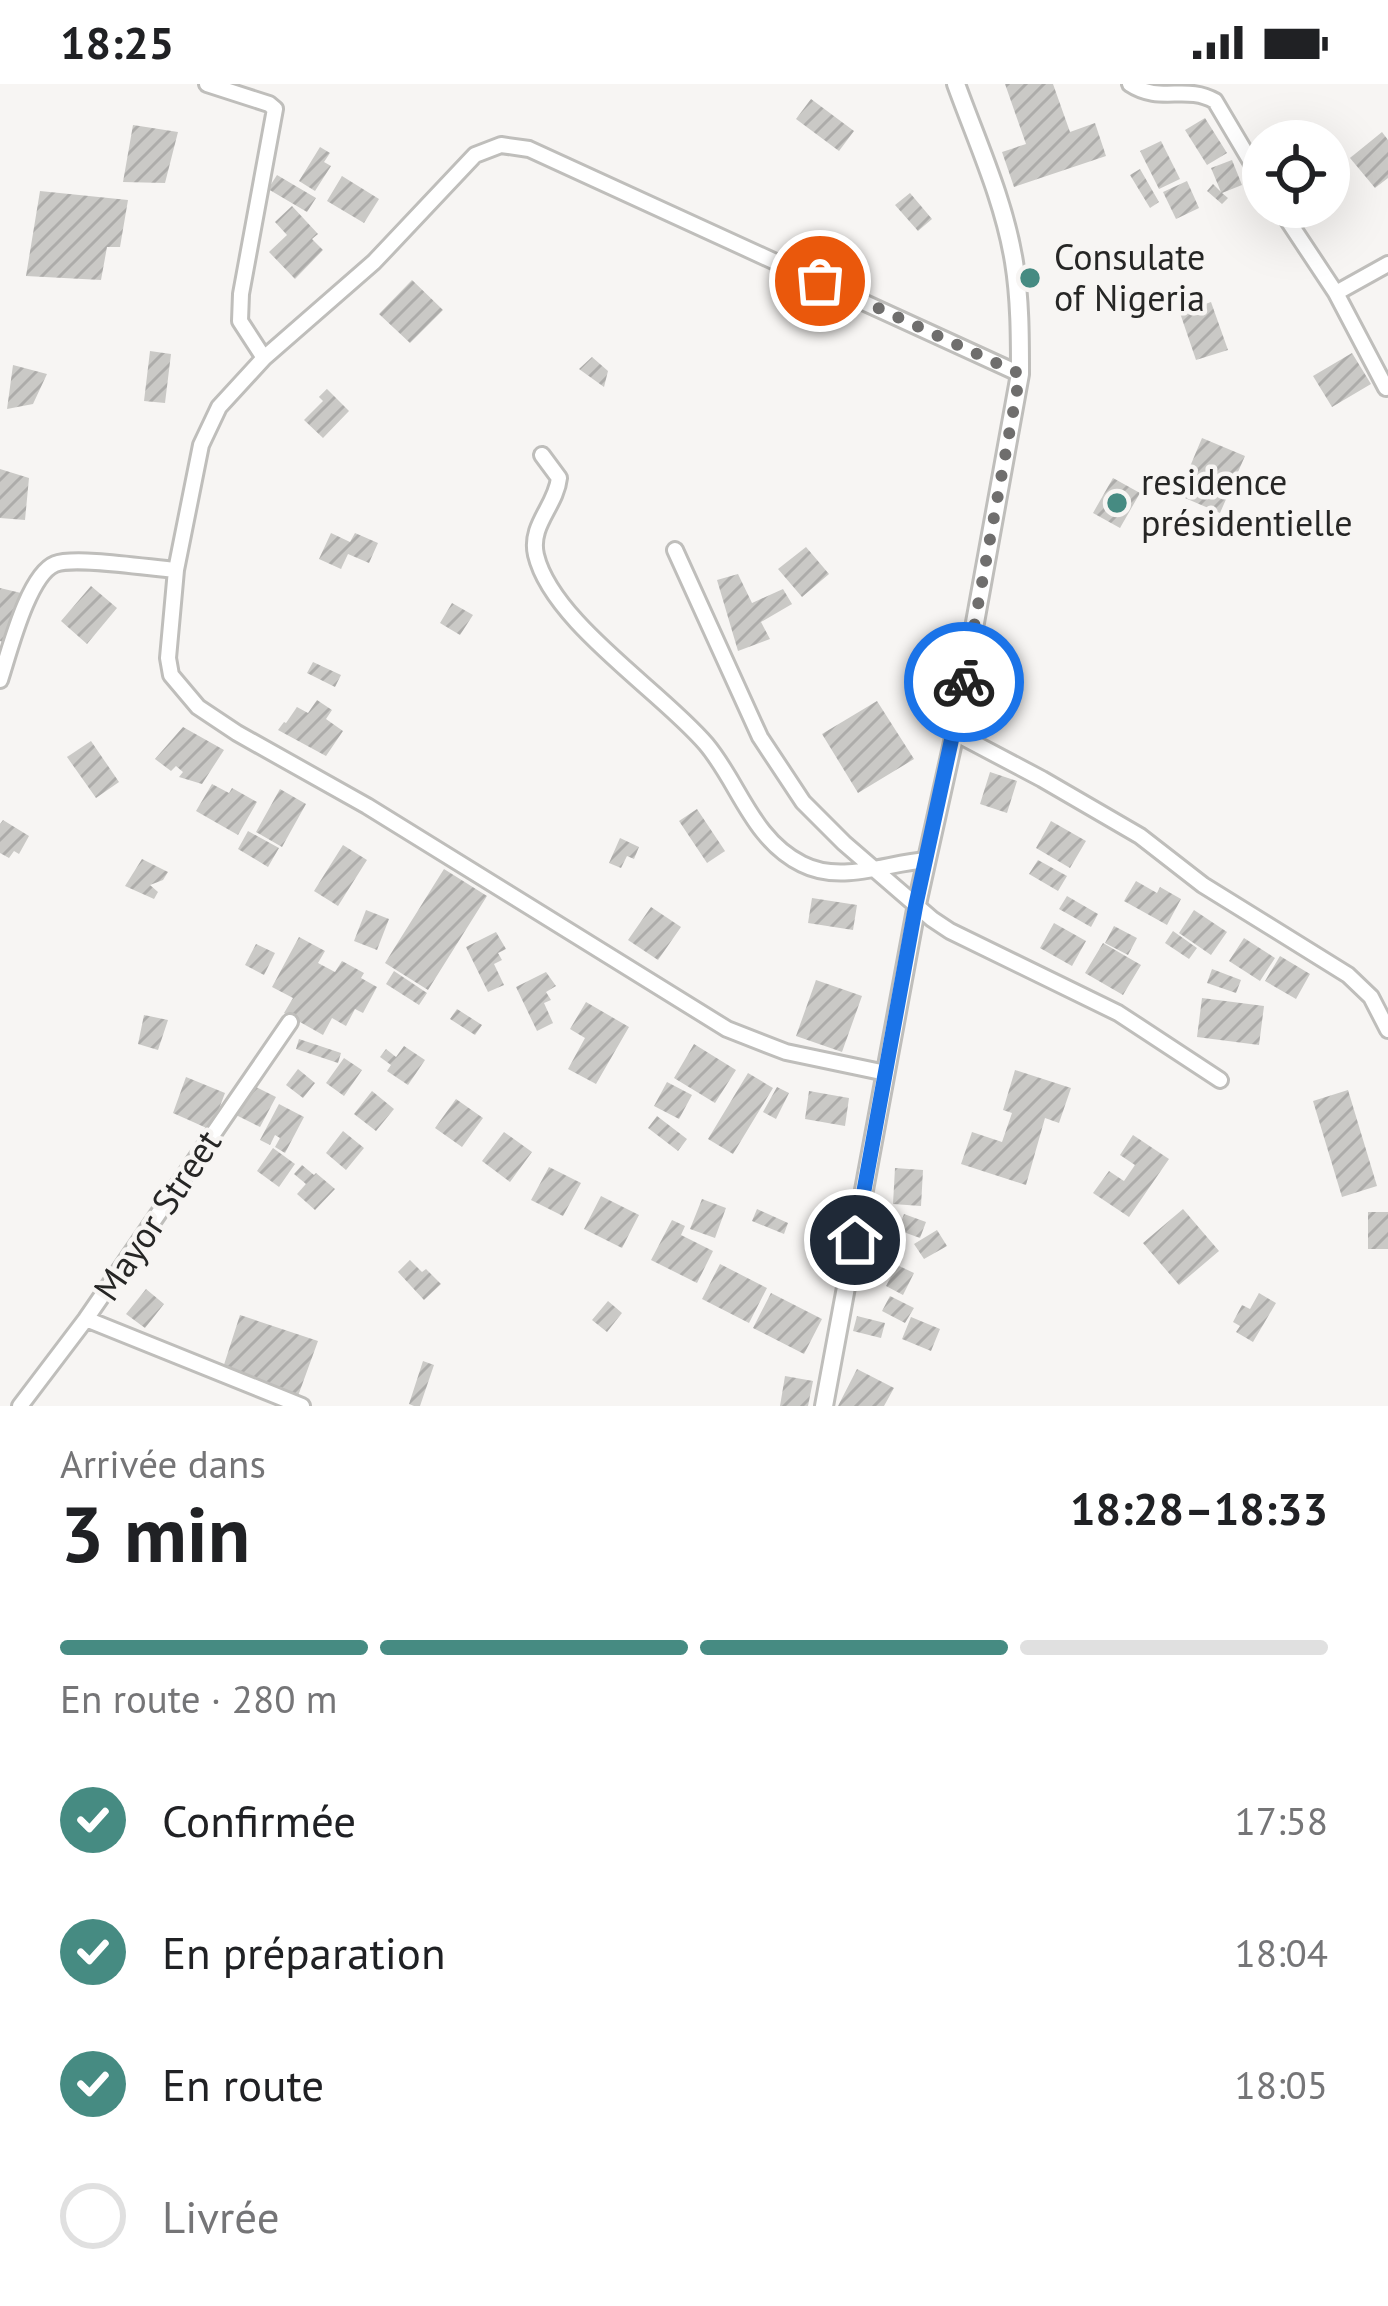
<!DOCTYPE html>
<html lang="fr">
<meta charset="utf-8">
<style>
body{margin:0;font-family:"PT Sans",sans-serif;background:#f2f2f2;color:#202124;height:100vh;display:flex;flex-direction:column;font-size:45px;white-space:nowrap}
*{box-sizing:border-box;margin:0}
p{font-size:39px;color:#757577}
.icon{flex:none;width:66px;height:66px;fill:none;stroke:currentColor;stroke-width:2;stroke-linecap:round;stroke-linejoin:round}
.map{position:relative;height:1322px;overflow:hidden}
.drawer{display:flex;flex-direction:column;background:#fff;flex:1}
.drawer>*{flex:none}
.fabs{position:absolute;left:1242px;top:36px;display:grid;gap:24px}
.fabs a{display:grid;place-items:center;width:108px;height:108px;border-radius:50%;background:#fff;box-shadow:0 12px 48px #0002;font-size:60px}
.pin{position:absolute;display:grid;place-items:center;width:102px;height:102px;color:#fff;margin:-51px;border:6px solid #fff;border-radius:50%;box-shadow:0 3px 12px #0007}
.courier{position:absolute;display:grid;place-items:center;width:120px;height:120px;margin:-60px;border:9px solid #1a73e8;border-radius:50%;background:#fff;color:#222;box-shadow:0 3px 15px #0007}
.summary em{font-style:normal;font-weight:600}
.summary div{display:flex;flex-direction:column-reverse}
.summary{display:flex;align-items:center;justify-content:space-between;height:204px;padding:0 60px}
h1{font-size:78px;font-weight:600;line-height:90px}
.bar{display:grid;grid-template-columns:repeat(4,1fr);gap:18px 12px;align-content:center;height:144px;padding:0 60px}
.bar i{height:15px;border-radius:9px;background:#e0e0e0}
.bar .on{background:#468b82}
.bar p{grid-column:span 4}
ol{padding:0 60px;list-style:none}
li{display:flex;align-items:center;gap:36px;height:132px}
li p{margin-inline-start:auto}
li .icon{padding:12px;border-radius:50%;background:#468b82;color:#fff;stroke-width:4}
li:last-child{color:#757577}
li i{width:66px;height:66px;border:6px solid #e0e0e0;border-radius:50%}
.status{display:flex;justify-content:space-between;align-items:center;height:84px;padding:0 60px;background:#fff;direction:ltr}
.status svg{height:33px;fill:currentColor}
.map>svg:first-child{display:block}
.building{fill:url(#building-hatch)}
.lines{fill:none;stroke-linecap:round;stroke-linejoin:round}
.minor-casing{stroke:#bfbebb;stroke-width:20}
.tertiary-casing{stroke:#bfbebb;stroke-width:22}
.minor{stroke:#fff;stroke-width:14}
.tertiary{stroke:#fff;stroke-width:16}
.done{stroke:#6f6e6d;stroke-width:12;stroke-dasharray:0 21.6}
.route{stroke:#1a73e8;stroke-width:15}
.poi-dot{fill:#468b82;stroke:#f7f5f3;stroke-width:4.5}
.labels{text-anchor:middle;stroke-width:9;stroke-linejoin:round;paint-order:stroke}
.poi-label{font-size:36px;fill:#262625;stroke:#f7f5f3;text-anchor:start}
.street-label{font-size:36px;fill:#262625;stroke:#f7f5f3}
</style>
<div class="status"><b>18:25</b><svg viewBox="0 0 49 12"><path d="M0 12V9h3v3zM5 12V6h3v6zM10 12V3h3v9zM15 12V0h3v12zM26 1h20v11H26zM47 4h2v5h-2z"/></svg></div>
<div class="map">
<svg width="1388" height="1322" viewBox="0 0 1388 1322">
<defs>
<pattern id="building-hatch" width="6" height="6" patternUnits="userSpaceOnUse" patternTransform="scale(3)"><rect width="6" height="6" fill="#cac9c6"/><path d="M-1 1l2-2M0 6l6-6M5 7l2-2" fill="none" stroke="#adacaa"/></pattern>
</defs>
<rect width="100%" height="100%" fill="#f7f5f3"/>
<path class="building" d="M1005,0H1053L1070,48L1095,39L1106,72L1014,103L1002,68L1026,60Z
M811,15L854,47L839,67L796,35Z
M1205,34L1227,69L1207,81L1185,46Z
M133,41L178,48L165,99L123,98Z
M1382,48L1388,56V94L1375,104L1350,74Z
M1161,57L1180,95L1159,105L1140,67Z
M320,63L330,69L324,78L331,82L315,107L299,97Z
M1232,76L1242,101L1222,109L1228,114L1222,120L1207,107L1213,100L1221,108L1211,84Z
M1140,85L1159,118L1150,124L1130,91Z
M277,91L316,114L307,128L268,105Z
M342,92L379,115L364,139L327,117Z
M1187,97L1199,124L1176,135L1163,108Z
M40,107L128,116L120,163H107L101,196L26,192Z
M910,109L932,135L918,147L895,121Z
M292,122L318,150L312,155L323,166L295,195L269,168L287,151L275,138Z
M412,196L443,226L410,259L379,230Z
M1211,218L1228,266L1196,276L1180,229Z
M150,267L171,270L165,319L144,317Z
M1352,269L1371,300L1332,323L1313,292Z
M592,273L608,287L604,303L579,285Z
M13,281L47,290L33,320L7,325Z
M327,305L349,327L323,354L304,336L323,317L319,313Z
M1202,354L1245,372L1220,429L1178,411Z
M0,385L29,394L25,436L0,434Z
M1113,394L1140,409L1120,444L1093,429Z
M331,449L350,458L355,449L378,459L369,479L348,470L341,485L319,475Z
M806,463L829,490L802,513L778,485Z
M738,490L752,519L783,505L792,520L761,538L770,555L738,567L717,496Z
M91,502L117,524L87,560L61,537Z
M0,504L21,509L9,560L0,557Z
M452,519L473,531L460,551L440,539Z
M313,578L341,591L335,603L307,589Z
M317,616L332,626L326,635L343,647L326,672L278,646L284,638L286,639L297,623L308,629Z
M877,617L914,675L858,709L822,650Z
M183,643L224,666L202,700L179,693L183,688L176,682L171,687L155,675Z
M91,657L119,698L96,714L67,673Z
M990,688L1017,697L1007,729L980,720Z
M212,700L229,709L232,704L257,718L238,751L196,727Z
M280,705L306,720L282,763L256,748Z
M697,725L725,767L707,779L679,737Z
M3,736L29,752L19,770L14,767L9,774L0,769V740Z
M1051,737L1086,757L1070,784L1036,764Z
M248,747L279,764L268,783L238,765Z
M620,754L639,763L634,775L627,772L621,784L609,779Z
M343,761L367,776L338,822L314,807Z
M142,775L168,788L163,796L150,801L158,808L154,815L125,802Z
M1038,776L1067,792L1058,807L1029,790Z
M444,785L487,812L428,906L385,879Z
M1136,797L1157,809L1160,803L1181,815L1167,841L1124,817Z
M1067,812L1098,830L1091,843L1059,825Z
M812,814L857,821L853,846L808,839Z
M651,823L681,843L658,876L628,856Z
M366,826L389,835L377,866L354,857Z
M1194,826L1227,848L1211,871L1179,849Z
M1054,839L1086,857L1072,882L1040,864Z
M1114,842L1137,854L1128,871L1105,859Z
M1173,847L1197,864L1189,875L1165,859Z
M496,848L506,865L498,869L502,876L494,880L504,901L488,908L466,863Z
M299,853L325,867L318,879L335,888L342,877L364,889L361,894L377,903L363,929L355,925L346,942L332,934L323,951L284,929L293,914L272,903Z
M1244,854L1275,874L1260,897L1229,877Z
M1103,859L1141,881L1123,911L1085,889Z
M256,860L275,869L264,891L245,881Z
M1280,872L1310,890L1296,915L1265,897Z
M1212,885L1241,896L1236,909L1207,899Z
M394,887L427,909L419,921L386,900Z
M546,888L556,902L546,908L551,916L544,919L553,939L537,947L516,903Z
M816,896L862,912L842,968L796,952Z
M1202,914L1264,922L1259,961L1197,953Z
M586,918L629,943L596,1000L568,985L585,954L570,945Z
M457,925L482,941L475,951L450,935Z
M144,931L168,936L158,966L138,960Z
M299,955L341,969L338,979L296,965Z
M694,960L736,986L715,1019L674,994Z
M404,962L425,976L408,1001L387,987L391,981L380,973L386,965L396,973Z
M344,974L362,986L344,1012L326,999Z
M298,985L315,999L303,1014L286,1001Z
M1015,986L1071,1004L1059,1039L1045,1034L1026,1101L961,1080L972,1048L1002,1058L1012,1029L1003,1026Z
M748,989L773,1004L733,1070L708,1055Z
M186,993L225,1009L211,1046L173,1029Z
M667,998L692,1011L679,1035L654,1022Z
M252,1001L276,1013L260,1043L236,1031Z
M777,1003L789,1009L776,1035L763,1028Z
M1348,1006L1377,1102L1342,1113L1313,1017Z
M372,1007L394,1025L376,1047L354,1030Z
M809,1007L849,1014L845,1042L805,1035Z
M456,1015L483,1034L462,1063L435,1044Z
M279,1020L304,1033L285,1069L275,1063L280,1054L275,1051L270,1061L260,1056Z
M657,1032L687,1055L678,1067L648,1044Z
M343,1047L364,1064L346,1086L326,1069Z
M504,1048L532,1068L510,1098L482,1077Z
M1133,1051L1169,1075L1129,1133L1093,1109L1109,1087L1124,1097L1135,1081L1120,1071Z
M273,1064L295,1080L279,1103L257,1087Z
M302,1081L314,1091L316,1089L335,1105L315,1126L297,1110L306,1100L294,1090Z
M549,1083L581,1099L563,1132L531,1116Z
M895,1084L923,1086L921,1122L893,1120Z
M601,1112L639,1131L622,1164L584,1145Z
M702,1115L726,1124L715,1154L690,1145Z
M757,1125L788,1139L784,1150L752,1137Z
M1183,1125L1219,1167L1179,1201L1143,1159Z
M1368,1128H1388V1165H1368Z
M904,1130L926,1138L920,1154L898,1146Z
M672,1136L685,1142L681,1151L713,1167L697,1199L651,1176Z
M937,1146L947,1162L924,1175L914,1160Z
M410,1176L422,1188L426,1185L441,1200L424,1216L398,1188Z
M720,1180L767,1204L749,1239L702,1215Z
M897,1181L914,1189L903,1211L886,1202Z
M146,1205L164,1220L145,1244L126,1230Z
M771,1209L822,1235L804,1270L753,1244Z
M1259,1209L1276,1219L1253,1258L1236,1248L1240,1242L1233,1238L1242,1221L1250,1225Z
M890,1212L914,1224L905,1239L882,1227Z
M608,1217L622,1229L607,1248L592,1236Z
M240,1231L318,1257L298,1312L221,1290Z
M857,1232L885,1239L881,1254L853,1247Z
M911,1233L940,1245L931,1267L902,1255Z
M423,1277L434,1281L420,1322H414L409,1320Z
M857,1285L894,1304L884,1322H838Z
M785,1292L813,1297L808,1322H780Z"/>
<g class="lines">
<defs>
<path id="minor" d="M207,0L269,20L275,25L241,210L240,237L264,274
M1130,0C1160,20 1186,0 1215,17L1263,98
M1279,123L1336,209L1386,304
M1336,209L1388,180
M542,371L559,394C556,422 529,441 536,471C552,538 661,607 706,660C739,699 752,755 802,780C841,800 886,779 927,776
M675,466L760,653L803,718L844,759L932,835L950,847L1118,929L1220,996
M0,596C9,569 28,491 55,480C75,472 150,484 176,486
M955,649L1042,695L1140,752L1203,801L1348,891L1371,913L1388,946
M886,989L786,968L727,945L367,722L237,649L198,623L171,591L168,574L176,486L201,361L219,323L264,274L374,178L475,71L501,61L529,65L1020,290
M86,1235L302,1322
M20,1322L86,1235L290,938"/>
<path id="tertiary" d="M824,1322L917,820L955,649L1020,290C1020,252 1020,215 1014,178C1004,116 977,58 956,0"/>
</defs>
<use href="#minor" class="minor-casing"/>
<use href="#tertiary" class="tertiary-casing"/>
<use href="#minor" class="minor"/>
<use href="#tertiary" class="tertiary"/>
</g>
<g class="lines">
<path class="done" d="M820,197L1020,290L964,598"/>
<path class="route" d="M855,1156L916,820L964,598"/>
</g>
<g class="poi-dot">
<circle cx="1030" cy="194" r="12"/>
<circle cx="1117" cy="419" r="12"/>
</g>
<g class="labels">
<g class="poi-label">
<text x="1054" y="186">Consulate<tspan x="1054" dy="41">of Nigeria</tspan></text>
<text x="1141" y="411">residence<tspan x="1141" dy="41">présidentielle</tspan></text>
</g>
<g class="street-label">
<text transform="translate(157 1131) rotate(-56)" y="13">Mayor Street</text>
</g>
</g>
</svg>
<div class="fabs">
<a><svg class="icon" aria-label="locate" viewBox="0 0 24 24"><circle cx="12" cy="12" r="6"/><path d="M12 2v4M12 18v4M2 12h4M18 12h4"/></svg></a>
</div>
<div class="pin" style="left:820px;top:197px;background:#ea580c"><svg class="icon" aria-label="bag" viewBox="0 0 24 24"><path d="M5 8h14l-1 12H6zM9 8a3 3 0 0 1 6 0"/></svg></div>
<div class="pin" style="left:855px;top:1156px;background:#1f2937"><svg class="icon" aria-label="home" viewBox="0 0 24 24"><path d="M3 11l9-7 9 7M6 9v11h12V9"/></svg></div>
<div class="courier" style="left:964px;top:598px"><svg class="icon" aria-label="bike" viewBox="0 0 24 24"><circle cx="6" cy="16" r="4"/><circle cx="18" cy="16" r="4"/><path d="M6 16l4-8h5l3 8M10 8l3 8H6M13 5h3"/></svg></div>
</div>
<section class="drawer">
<div class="summary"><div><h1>3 min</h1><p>Arrivée dans</p></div><em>18:28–18:33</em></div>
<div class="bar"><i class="on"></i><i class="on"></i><i class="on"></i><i></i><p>En route · 280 m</p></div>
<ol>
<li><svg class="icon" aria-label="check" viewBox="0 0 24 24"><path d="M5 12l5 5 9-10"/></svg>Confirmée<p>17:58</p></li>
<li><svg class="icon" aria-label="check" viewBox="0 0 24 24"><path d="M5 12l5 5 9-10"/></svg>En préparation<p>18:04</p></li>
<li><svg class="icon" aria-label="check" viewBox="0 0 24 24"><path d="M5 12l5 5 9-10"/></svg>En route<p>18:05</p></li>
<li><i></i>Livrée</li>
</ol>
</section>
